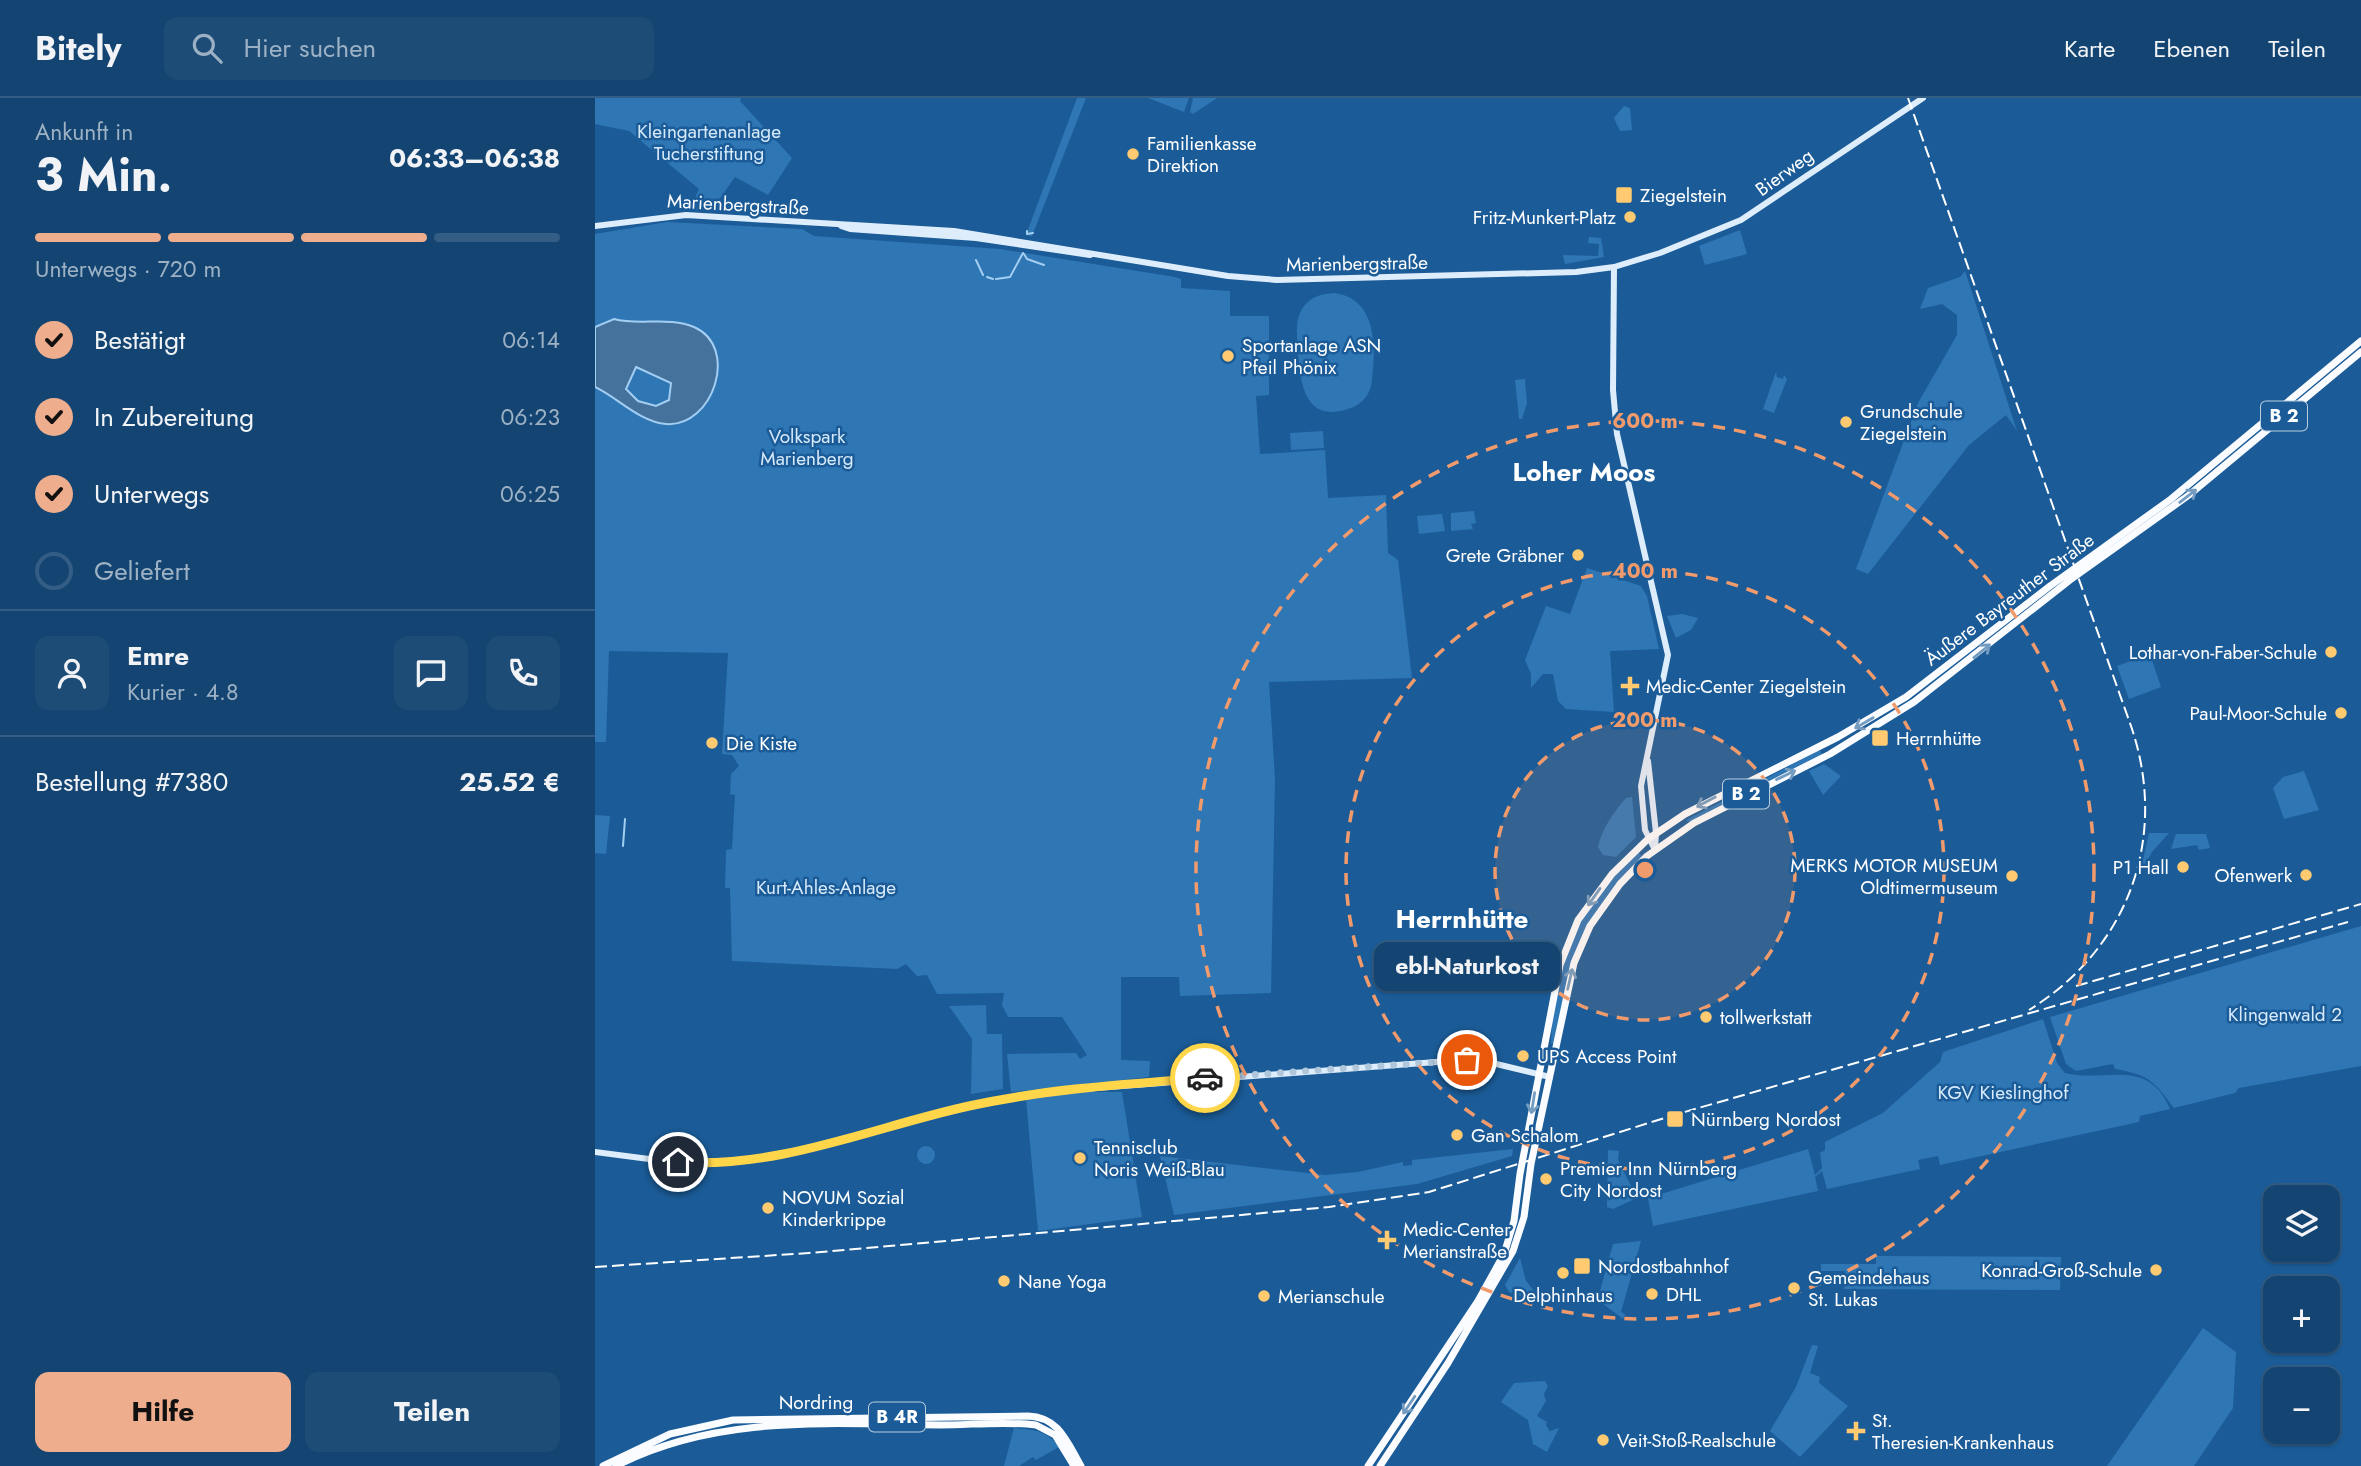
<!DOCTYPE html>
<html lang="de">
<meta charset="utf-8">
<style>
body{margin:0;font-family:Jost,sans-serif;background:#1d4c77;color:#f1f3f6;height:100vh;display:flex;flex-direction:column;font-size:26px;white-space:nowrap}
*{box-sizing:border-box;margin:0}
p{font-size:23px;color:#9db1c4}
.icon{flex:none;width:38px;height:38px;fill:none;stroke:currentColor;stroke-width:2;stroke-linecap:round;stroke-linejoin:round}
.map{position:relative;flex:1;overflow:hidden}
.side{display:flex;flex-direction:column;background:#144572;width:595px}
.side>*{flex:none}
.controls{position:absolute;left:1668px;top:1087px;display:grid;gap:14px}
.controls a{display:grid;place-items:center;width:77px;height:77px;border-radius:14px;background:#144572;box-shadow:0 2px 5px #0004,0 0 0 2px #335d84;font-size:35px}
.pin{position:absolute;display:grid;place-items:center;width:60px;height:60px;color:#fff;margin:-30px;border:4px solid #fff;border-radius:50%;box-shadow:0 2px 7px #0007}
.courier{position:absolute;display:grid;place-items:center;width:70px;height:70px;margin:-35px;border:5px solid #ffd54a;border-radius:50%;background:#fff;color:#222;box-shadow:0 2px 9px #0007}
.bubble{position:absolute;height:49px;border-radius:14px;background:#144572;box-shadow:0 2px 5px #0004,0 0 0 2px #335d84;font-size:23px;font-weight:700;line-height:49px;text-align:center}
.head em{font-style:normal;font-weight:700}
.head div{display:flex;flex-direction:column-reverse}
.head{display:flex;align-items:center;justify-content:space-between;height:119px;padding:0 35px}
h1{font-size:46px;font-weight:700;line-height:52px}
.bar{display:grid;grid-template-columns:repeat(4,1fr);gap:10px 7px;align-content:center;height:84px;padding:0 35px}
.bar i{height:9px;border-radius:5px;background:#335d84}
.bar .selected{background:#eead8d}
.bar p{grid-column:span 4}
.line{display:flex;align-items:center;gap:18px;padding:0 35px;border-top:2px solid #335d84}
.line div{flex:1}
.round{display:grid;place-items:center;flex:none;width:74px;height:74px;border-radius:14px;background:#1d4c77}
ol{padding:0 35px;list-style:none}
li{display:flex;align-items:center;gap:21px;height:77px}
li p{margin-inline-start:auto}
li .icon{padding:7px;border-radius:50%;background:#eead8d;color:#111;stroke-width:4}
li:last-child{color:#9db1c4}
li i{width:38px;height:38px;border:4px solid #335d84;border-radius:50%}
.cta{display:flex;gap:14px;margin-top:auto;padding:14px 35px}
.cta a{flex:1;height:80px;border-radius:14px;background:#eead8d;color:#111;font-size:28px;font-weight:700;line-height:80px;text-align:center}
.cta a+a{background:#1d4c77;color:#f1f3f6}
header{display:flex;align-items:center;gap:42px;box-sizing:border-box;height:98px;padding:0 35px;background:#144572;border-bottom:2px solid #335d84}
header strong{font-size:33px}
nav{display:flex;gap:38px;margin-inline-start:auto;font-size:24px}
.search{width:490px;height:63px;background:#1d4c77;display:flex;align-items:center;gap:18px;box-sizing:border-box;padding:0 24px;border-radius:14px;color:#9db1c4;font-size:26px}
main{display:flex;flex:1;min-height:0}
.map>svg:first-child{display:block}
.green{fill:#2f76b5}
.water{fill:#45729d;stroke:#a3cef2;stroke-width:2;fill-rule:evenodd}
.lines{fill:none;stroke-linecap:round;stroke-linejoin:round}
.stream{stroke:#a3cef2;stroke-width:2}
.secondary{stroke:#deedfb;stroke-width:6}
.primary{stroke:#fafcff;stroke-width:7}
.rail{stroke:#fff;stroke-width:2;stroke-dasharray:12 5;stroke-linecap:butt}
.oneway{stroke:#749cc1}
.done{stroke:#afc6db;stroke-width:7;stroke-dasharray:0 12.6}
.route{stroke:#ffd54a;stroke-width:9}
.ring{fill:none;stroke:#f19b6d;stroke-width:3.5;stroke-dasharray:12 9}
.poi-dot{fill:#ffca70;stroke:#1b5c98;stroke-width:2.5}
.labels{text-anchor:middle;stroke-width:5;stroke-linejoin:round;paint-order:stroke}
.shield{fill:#1b5c98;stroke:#bbcee0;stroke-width:2}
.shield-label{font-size:18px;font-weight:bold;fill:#fff}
.park-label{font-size:19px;fill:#d7eafb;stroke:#1b5c98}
.poi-label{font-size:19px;fill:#fff;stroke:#1b5c98;text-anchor:start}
.street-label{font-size:19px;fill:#fff;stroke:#1b5c98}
.district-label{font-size:26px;font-weight:bold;fill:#fff;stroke:#1b5c98}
.centre{fill:#f19b6d;stroke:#1b5c98;stroke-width:3.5}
.ring-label{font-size:21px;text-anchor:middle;font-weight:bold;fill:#f19b6d;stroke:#1b5c98;stroke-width:5;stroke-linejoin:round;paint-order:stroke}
</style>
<header>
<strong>Bitely</strong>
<div class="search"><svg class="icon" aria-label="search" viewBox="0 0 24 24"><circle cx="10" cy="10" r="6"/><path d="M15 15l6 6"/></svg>Hier suchen</div>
<nav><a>Karte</a><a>Ebenen</a><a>Teilen</a></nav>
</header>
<main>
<section class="side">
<div class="head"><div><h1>3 Min.</h1><p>Ankunft in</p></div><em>06:33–06:38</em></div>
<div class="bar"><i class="selected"></i><i class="selected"></i><i class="selected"></i><i></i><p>Unterwegs · 720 m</p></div>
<ol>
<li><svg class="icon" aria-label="check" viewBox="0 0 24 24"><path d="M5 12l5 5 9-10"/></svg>Bestätigt<p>06:14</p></li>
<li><svg class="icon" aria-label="check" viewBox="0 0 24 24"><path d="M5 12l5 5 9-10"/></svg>In Zubereitung<p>06:23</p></li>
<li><svg class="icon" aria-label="check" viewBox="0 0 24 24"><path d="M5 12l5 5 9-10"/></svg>Unterwegs<p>06:25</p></li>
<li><i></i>Geliefert</li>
</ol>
<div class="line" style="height:126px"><a class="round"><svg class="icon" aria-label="person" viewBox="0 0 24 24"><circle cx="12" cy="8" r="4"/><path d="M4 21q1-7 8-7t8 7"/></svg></a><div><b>Emre</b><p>Kurier · 4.8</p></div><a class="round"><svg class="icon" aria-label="chat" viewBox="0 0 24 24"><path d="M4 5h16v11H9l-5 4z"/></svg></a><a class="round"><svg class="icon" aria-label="phone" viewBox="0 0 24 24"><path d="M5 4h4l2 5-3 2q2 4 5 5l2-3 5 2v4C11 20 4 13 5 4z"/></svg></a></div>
<div class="line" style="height:91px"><div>Bestellung #7380</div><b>25.52 €</b></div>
<div class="cta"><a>Hilfe</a><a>Teilen</a></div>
</section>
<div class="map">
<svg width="1766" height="1368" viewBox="0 0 1766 1368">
<rect width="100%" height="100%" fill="#1b5c98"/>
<path class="green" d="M0,0H146L145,3L197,60L173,97L140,79L116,113L95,112L104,91L34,33L0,26Z
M482,0H491L437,138L431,137Z
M553,0H594L589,14Z
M598,0H622L598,16L595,14Z
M1029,8L1035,10L1037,32L1025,33L1019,20Z
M72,124L207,131L219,138L405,151L580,179L586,181V190L635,193V218H674V297L661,298L665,356L730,352L733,400L791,397L793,455L803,462L817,580L674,584L680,681L676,895L585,898L584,879H526V962L555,963L554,979L416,994L412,956L481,955L485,961L492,957L467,919H413L407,907L409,895L342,896L332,877L322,878L311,866L302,871L137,863L135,790H130L131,752L137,751L140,697L135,696L136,676L144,668L137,657L127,656L133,555L14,553L11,644H0V136Z
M1145,132L1152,156L1110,167L1104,148Z
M994,139L1006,140L1009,159L970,166L968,157L1003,158L1004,146L993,145Z
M1370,173L1422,333L1411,317L1374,347L1273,476L1261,471L1323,305L1362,237V217L1347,206L1325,211L1333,190L1365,179Z
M739,195C781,200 781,246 777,281C776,295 769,305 756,310C710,327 705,286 703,253C702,238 699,219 710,207C717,198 728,196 739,195Z
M1181,274L1182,279L1188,281L1189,277L1192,281L1179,315L1168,311Z
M930,281L932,305L927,321H924L920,282Z
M728,333L729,350L696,352L695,335Z
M879,413L881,425L876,426L878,431L856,433V415Z
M847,416L850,433L824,436L822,418Z
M992,470L1046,488L1052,498L1064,551L1015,553L1019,614L971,611L963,603L958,576H948L936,590V576L930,562L951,508L975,516Z
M1087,516L1103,520L1096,532L1081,540L1072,518Z
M1555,556L1566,589L1534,601L1522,568Z
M1225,652L1227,657L1095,724L1091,722Z
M1229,666L1246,678L1228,697L1214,673Z
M1709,673L1724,712L1689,721L1678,690L1688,679Z
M1037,699L1041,739L1021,759L1008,757L1003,749C1007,730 1019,714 1031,700Z
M0,717L15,718L11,756L0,755Z
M1554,735H1574L1557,754L1545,776Z
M1581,736H1611L1615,750L1604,752L1602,747L1576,751Z
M1042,753L1047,758C985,817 979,867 959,945L956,946C957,895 970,838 1001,797C1013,781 1029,767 1042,753Z
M1766,828V968L1644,990L1640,995L1579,1010C1558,982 1554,977 1520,971L1518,966L1481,973L1471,966L1455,919Z
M391,907L392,936H407L408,991L376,996L377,941L354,908Z
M1448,921L1462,965L1470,975C1510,985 1553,958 1575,1011L1545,1018L1544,1024L1345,1067L1343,1058L1323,1062L1325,1071L1232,1091L1227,1073L1220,1079L1223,1093L1058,1128L1053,1100L1213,1051L1220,1077L1227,1070L1225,1055L1230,1052V1044L1288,1015L1345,964L1348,954Z
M484,994H527L547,1119L443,1133L431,1001Z
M322 1057a9 9 0 1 1 18 0a9 9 0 1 1-18 0Z
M918,1051L917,1058L822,1086L579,1117L565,1058L730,1077L763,1074L808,1064V1068L817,1067V1062Z
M1013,1052L1024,1053L1023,1062L1042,1100L1018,1111L1012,1109Z
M1046,1143L1026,1214L1030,1216L1028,1221L1007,1205L1004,1197L1018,1146Z
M1281,1158L1466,1159L1465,1192L1249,1191L1250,1173H1226V1166H1281Z
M925,1160L931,1183L944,1199L943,1203L914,1194L910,1187Z
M1608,1230L1641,1254L1638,1310L1599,1368H1512Z
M1217,1247L1223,1248L1215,1275L1225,1279L1224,1285L1253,1308L1205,1359L1175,1333L1201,1289Z
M950,1283L953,1288L949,1296L951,1303L942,1318L952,1324L951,1327L956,1336L955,1333L964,1330L952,1354L938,1346L933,1322L906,1304L919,1285Z
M419,1330C440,1332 451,1332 464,1349L441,1362L438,1359L424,1368H409Z"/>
<path class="water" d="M19,221C44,228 74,218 99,229C145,249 118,330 71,326C45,324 23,300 0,289V229ZM41,269L76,285L74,302L61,308L43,303L31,291Z"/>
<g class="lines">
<path class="stream" d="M432,133V136L438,135
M429,156L432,161L449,167
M381,162L388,177
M392,179L398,181
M401,181L415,179L428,155
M28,748L30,721
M1266,1173L1269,1183"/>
<path class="secondary" d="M0,128L91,117L359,133L633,178L682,182L981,174L1019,169L1065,155L1146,122L1328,0
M246,128L255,131L381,140L495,157
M1019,169L1018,292L1022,336L1073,557L1046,688L1050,732L1060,752
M1053,663L1061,735L1060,752
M0,1054L77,1064L146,1063L191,1056L365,1010L449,994L867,962L893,964L955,979"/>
<path class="primary" d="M8,1368L75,1336L138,1322L433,1318C464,1319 472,1344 486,1368
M21,1368C121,1316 235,1326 345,1327C376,1327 410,1323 441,1327L460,1337L479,1368
M773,1368L883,1203L909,1156L919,1123L925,1076L965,867L983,822L1017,776L1053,741L1090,716L1243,639L1311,599L1455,488L1576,401L1766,243
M785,1368L853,1265L918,1153L929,1119L936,1066L979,865L995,828L1025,786L1052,758L1099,725L1235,656L1319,604L1475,482L1594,397L1766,254"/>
<path class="rail" d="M1313,0L1536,628C1574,739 1534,850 1434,912
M1481,888L1766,806
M0,1169L214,1155L547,1126L734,1109L834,1094L1079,1017L1753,824"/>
</g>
<defs><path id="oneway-shaft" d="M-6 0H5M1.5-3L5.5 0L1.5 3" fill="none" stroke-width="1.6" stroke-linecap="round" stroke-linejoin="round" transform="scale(1.75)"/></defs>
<g class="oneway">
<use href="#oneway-shaft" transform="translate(1593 398) rotate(-38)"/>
<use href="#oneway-shaft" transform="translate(1387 553) rotate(-39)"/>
<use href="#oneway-shaft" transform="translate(1269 625) rotate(150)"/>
<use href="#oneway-shaft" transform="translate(1191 677) rotate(-26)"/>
<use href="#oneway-shaft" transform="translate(1111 704) rotate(152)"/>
<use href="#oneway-shaft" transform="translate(999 799) rotate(125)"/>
<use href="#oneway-shaft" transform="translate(975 881) rotate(-77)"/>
<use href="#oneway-shaft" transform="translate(938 1005) rotate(99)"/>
<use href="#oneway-shaft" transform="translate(814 1307) rotate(124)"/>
</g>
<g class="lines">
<path class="done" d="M610,980L872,962"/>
<path class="route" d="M83,1064C184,1071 278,1029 374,1008C452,991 531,986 610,980"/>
</g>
<circle cx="1050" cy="772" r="150" fill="#f19b6d" fill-opacity=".12"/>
<g class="ring">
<circle cx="1050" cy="772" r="150"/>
<circle cx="1050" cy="772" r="299"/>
<circle cx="1050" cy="772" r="449"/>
</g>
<g class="poi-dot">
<circle cx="538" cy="56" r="7"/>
<rect x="1020" y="88" width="18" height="18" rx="3.5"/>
<circle cx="1035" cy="119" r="7"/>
<circle cx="633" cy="258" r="7"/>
<circle cx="1251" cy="324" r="7"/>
<circle cx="983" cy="457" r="7"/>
<circle cx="1736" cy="554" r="7"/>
<path d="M1031.5 577.5h7v7h7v7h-7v7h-7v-7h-7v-7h7z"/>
<circle cx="1746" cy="615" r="7"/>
<rect x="1276" y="631" width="18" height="18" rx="3.5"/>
<circle cx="117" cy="645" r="7"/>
<circle cx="1588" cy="769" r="7"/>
<circle cx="1711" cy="777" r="7"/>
<circle cx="1417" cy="778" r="7"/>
<circle cx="1111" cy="919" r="7"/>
<circle cx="928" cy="958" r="7"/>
<rect x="1071" y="1012" width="18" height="18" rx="3.5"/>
<circle cx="862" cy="1037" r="7"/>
<circle cx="485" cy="1060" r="7"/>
<circle cx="951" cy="1081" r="7"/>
<circle cx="173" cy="1110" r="7"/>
<path d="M788.5 1131.5h7v7h7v7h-7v7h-7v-7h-7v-7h7z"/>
<rect x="978" y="1159" width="18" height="18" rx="3.5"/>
<circle cx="1561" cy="1172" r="7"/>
<circle cx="968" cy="1175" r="7"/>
<circle cx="409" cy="1183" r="7"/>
<circle cx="1199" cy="1190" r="7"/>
<circle cx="1057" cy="1196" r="7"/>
<circle cx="669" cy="1198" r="7"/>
<path d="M1257.5 1322.5h7v7h7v7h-7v7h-7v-7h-7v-7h7z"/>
<circle cx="1008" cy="1342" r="7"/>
</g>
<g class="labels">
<g class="shield">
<rect x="1666" y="303.5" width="46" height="29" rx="5"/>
<rect x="1128" y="681.5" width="46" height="29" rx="5"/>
<rect x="274" y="1304.5" width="56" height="29" rx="5"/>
</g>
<g class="shield-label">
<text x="1689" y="324">B 2</text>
<text x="1151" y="702">B 2</text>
<text x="302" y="1325">B 4R</text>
</g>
<g class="park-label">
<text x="114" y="40">Kleingartenanlage<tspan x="114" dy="22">Tucherstiftung</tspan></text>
<text x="212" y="345">Volkspark<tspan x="212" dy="22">Marienberg</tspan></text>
<text x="231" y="796">Kurt-Ahles-Anlage</text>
<text x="1690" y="923">Klingenwald 2</text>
<text x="1408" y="1001">KGV Kieslinghof</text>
</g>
<g class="poi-label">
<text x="552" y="52">Familienkasse<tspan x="552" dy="22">Direktion</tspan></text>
<text x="1045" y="104">Ziegelstein</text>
<text x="1021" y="126" text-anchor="end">Fritz-Munkert-Platz</text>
<text x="647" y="254">Sportanlage ASN<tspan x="647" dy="22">Pfeil Phönix</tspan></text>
<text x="1265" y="320">Grundschule<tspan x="1265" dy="22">Ziegelstein</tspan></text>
<text x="969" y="464" text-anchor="end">Grete Gräbner</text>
<text x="1722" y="561" text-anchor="end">Lothar-von-Faber-Schule</text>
<text x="1051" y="595">Medic-Center Ziegelstein</text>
<text x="1732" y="622" text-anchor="end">Paul-Moor-Schule</text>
<text x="1301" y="647">Herrnhütte</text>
<text x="131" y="652">Die Kiste</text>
<text x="1403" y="774" text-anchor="end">MERKS MOTOR MUSEUM<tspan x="1403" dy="22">Oldtimermuseum</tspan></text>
<text x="1574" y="776" text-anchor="end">P1 Hall</text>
<text x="1697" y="784" text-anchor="end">Ofenwerk</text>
<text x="1125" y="926">tollwerkstatt</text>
<text x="942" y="965">UPS Access Point</text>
<text x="1096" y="1028">Nürnberg Nordost</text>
<text x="876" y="1044">Gan Schalom</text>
<text x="499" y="1056">Tennisclub<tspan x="499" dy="22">Noris Weiß-Blau</tspan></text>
<text x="965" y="1077">Premier Inn Nürnberg<tspan x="965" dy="22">City Nordost</tspan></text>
<text x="187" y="1106">NOVUM Sozial<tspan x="187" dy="22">Kinderkrippe</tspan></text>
<text x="808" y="1138">Medic-Center<tspan x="808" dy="22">Merianstraße</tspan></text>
<text x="1003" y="1175">Nordostbahnhof</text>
<text x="1547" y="1179" text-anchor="end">Konrad-Groß-Schule</text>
<text x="1213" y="1186">Gemeindehaus<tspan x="1213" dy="22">St. Lukas</tspan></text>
<text x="423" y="1190">Nane Yoga</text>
<text x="1071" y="1203">DHL</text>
<text x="968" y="1204" text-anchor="middle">Delphinhaus</text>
<text x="683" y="1205">Merianschule</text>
<text x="1277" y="1329">St.<tspan x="1277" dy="22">Theresien-Krankenhaus</tspan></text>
<text x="1022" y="1349">Veit-Stoß-Realschule</text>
</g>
<g class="street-label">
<text transform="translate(1189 74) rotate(-36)" y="7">Bierweg</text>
<text transform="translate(143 106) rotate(3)" y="7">Marienbergstraße</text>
<text transform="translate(762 165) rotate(-1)" y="7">Marienbergstraße</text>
<text transform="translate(1414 501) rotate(-37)" y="7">Äußere Bayreuther Straße</text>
<text x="221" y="1311">Nordring</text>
</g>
<g class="district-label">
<text x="989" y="383">Loher Moos</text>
<text x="867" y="830">Herrnhütte</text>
</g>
</g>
<circle cx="1050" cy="772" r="10" class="centre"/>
<g class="ring-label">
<text x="1050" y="330">600 m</text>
<text x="1050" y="480">400 m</text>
<text x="1050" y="629">200 m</text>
</g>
</svg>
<div class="controls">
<a><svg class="icon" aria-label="layers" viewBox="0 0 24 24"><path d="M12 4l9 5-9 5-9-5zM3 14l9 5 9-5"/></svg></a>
<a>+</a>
<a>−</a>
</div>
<div class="pin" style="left:872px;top:962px;background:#ea580c"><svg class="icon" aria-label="bag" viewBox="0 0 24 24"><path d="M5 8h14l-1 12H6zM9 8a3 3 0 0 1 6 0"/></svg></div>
<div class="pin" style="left:83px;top:1064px;background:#1f2937"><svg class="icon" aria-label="home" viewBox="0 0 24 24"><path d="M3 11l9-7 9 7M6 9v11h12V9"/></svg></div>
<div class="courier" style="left:610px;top:980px"><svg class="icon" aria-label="car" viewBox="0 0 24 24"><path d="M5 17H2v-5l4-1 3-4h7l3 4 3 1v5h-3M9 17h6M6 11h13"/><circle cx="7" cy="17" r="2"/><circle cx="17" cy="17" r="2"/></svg></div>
<div class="bubble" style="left:779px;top:844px;width:186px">ebl-Naturkost</div>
</div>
</main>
